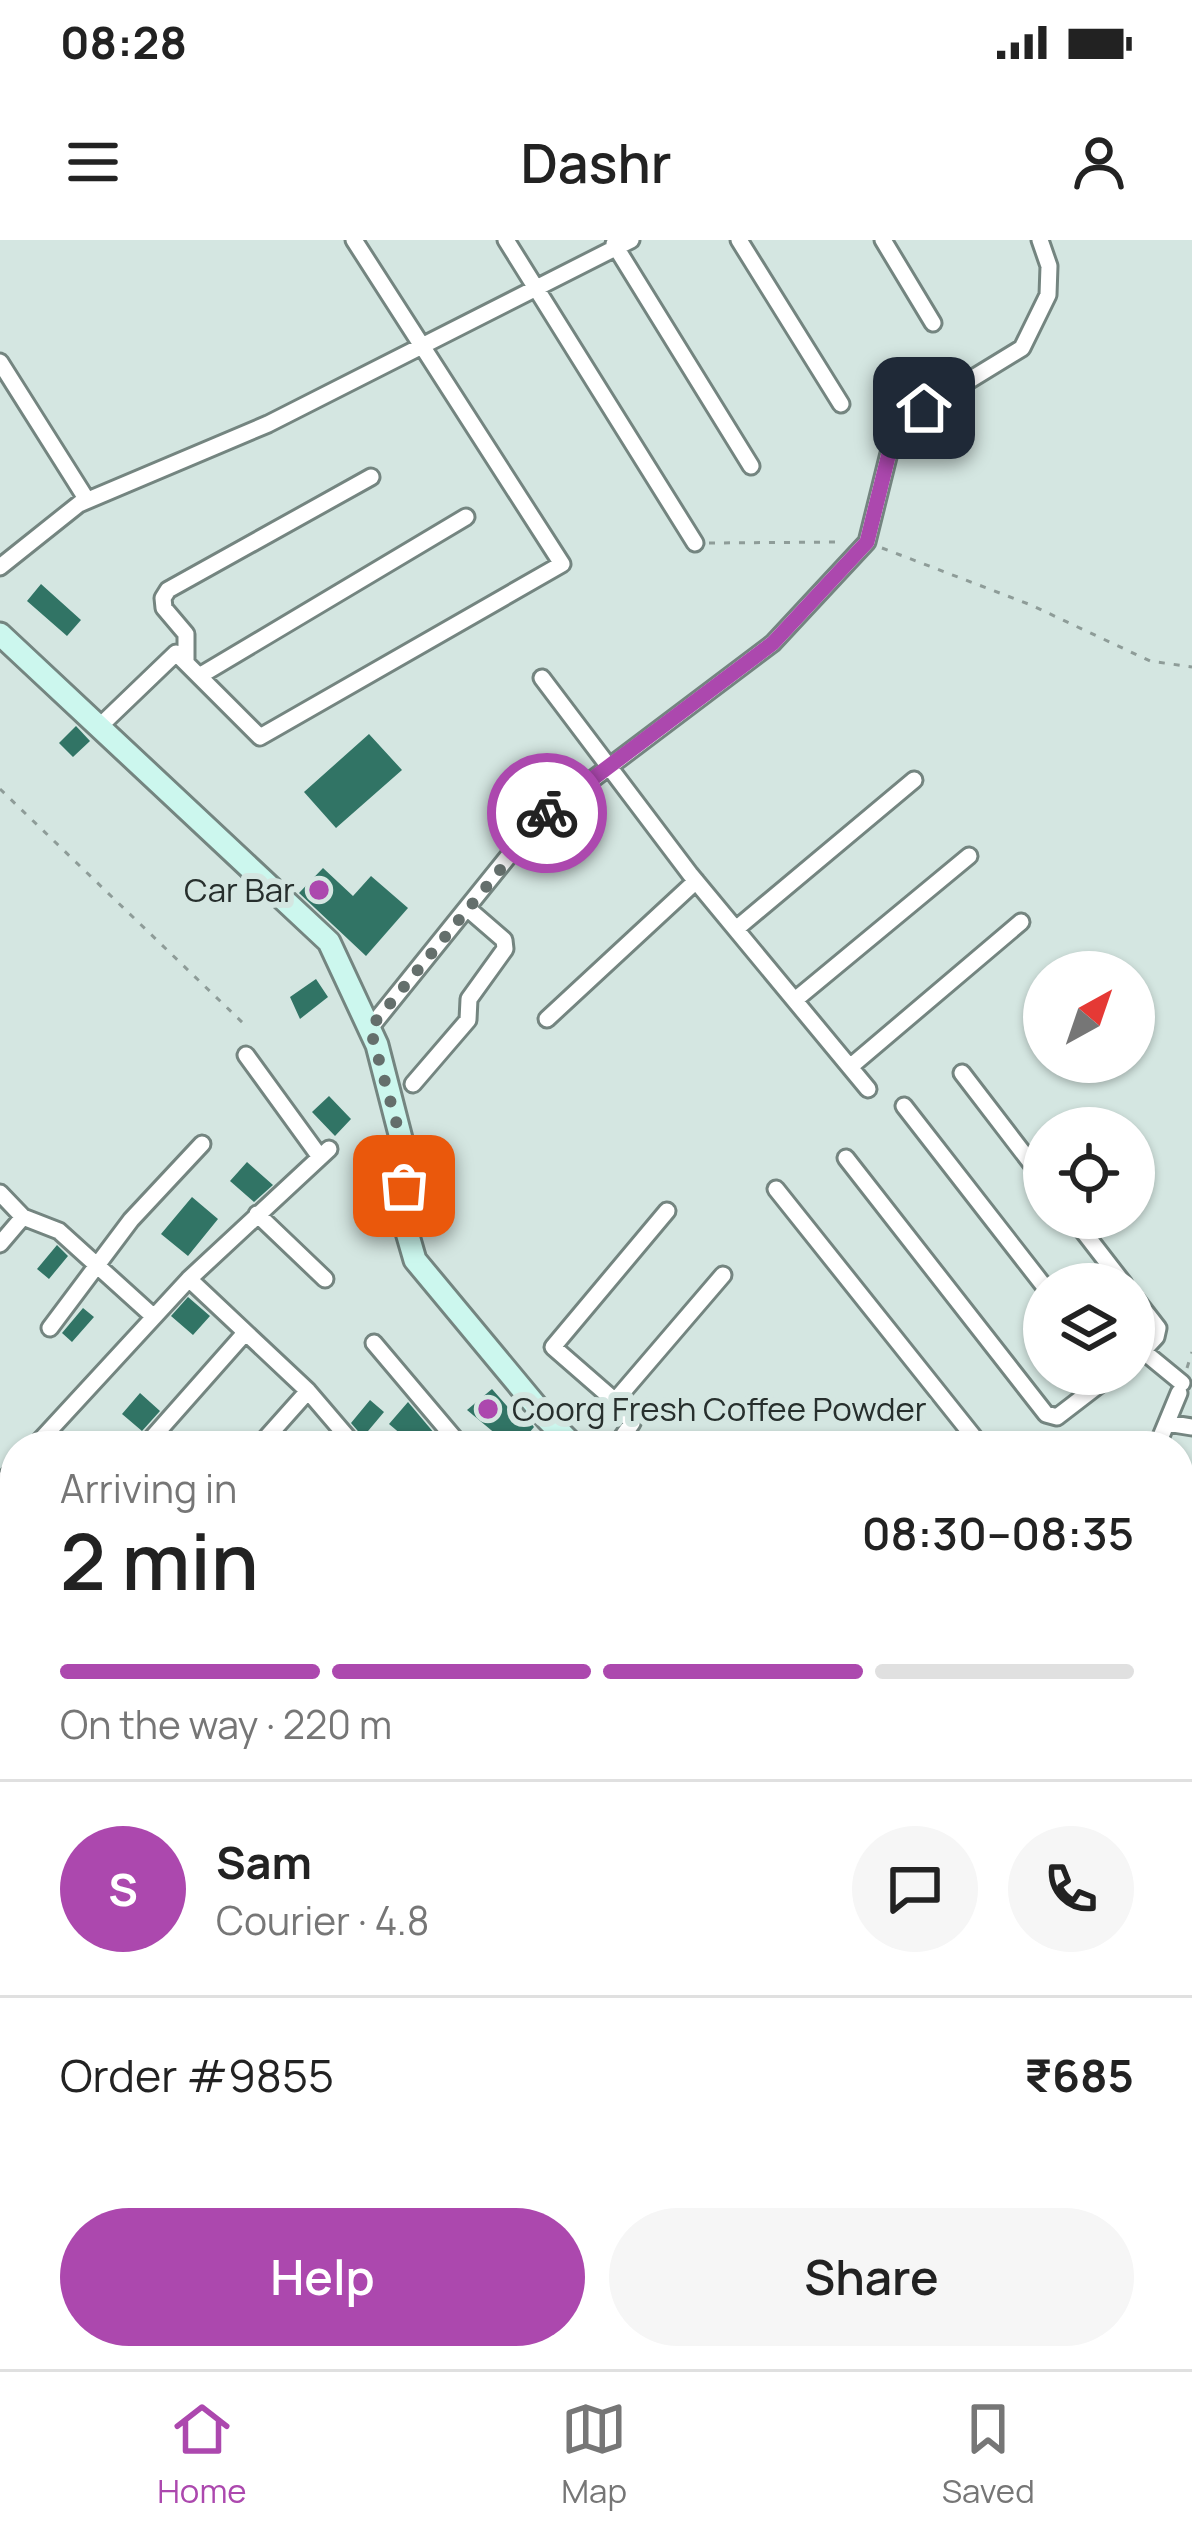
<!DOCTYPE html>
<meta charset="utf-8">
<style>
body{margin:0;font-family:Manrope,sans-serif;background:#f6f6f6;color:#222;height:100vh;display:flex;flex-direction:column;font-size:45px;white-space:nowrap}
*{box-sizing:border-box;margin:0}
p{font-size:39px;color:#767676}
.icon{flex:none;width:66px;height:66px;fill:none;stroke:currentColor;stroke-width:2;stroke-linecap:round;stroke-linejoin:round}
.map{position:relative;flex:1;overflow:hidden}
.sheet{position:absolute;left:0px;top:1191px;width:1194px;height:939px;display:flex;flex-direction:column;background:#fff;border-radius:48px 48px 0 0;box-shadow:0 3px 9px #0004}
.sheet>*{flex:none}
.needle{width:78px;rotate:40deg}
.tools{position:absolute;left:1023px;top:711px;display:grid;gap:24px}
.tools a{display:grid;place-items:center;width:132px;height:132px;border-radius:50%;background:#fff;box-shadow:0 3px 9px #0004;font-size:60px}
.pin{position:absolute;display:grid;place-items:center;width:102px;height:102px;color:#fff;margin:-51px;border-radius:24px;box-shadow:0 6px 18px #0006}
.courier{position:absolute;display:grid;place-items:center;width:120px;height:120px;margin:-60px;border:9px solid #ac48ae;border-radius:50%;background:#fff;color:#222;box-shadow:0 3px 15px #0007}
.overview em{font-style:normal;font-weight:600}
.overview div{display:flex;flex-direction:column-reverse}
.overview{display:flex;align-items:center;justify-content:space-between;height:204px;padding:0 60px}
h1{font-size:78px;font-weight:600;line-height:90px}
.bar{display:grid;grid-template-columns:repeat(4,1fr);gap:18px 12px;align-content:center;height:144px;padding:0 60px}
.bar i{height:15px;border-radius:9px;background:#e0e0e0}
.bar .on{background:#ac48ae}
.bar p{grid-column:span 4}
.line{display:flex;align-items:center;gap:30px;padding:0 60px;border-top:3px solid #e0e0e0}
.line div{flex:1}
.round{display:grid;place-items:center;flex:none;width:126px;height:126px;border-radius:63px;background:#f6f6f6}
.primary-button{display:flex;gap:24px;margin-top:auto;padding:24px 60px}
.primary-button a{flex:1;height:138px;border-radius:72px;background:#ac48ae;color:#fff;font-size:48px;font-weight:600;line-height:138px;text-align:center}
.primary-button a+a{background:#f6f6f6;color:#222}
.status{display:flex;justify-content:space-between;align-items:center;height:84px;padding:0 60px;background:#fff;direction:ltr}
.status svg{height:33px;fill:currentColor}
header{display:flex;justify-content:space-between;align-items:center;height:156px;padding:0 60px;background:#fff;font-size:54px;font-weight:600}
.menu{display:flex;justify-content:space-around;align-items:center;height:168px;border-top:3px solid #e0e0e0;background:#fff;font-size:33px;color:#767676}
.menu a{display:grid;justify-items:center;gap:6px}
.menu .on{color:#ac48ae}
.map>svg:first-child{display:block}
.building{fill:#317465}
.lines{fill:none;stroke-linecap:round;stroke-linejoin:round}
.street-casing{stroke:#748580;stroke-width:21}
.secondary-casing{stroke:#748580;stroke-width:27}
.path{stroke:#8e9c98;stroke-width:3;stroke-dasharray:6 9;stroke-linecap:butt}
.street{stroke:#fff;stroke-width:15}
.secondary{stroke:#ccf7ee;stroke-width:21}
.done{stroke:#646f6c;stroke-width:12;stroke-dasharray:0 21.6}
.route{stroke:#ac48ae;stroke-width:15}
.poi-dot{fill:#ac48ae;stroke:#d4e6e1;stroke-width:4.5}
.labels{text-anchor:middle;stroke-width:12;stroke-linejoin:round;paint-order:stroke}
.poi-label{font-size:33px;fill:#272f2d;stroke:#d4e6e1;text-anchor:end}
</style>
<div class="status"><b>08:28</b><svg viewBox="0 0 49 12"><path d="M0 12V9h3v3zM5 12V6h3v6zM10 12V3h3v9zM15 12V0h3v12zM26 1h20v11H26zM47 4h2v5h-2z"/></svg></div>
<header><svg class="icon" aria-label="menu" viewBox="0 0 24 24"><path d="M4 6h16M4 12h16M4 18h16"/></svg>Dashr<svg class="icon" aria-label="person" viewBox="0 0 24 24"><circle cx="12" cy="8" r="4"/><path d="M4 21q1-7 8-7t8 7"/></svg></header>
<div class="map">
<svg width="1192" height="2129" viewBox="0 0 1192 2129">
<rect width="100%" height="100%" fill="#d4e6e1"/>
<path class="building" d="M41,344L81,380L67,396L27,361Z
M76,486L90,501L73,517L59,503Z
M369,494L402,530L336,588L304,552Z
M323,628L353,656L371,636L408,668L366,716L299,653Z
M316,739L328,757L300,779L290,757Z
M329,856L351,879L335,896L312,872Z
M247,922L273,945L254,962L230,941Z
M192,957L218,979L188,1016L161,994Z
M57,1005L68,1016L49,1039L37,1029Z
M188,1057L210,1076L193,1095L171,1076Z
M83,1068L94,1077L72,1102L62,1093Z
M492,1149L520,1181L525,1176L534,1187L525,1198L519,1193L509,1205L467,1170Z
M140,1153L160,1171L142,1191L122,1174Z
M370,1160L384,1172L363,1197L351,1183Z
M408,1162L445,1206H415L389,1184Z
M1179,1671L1192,1696V1725L1179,1732Z
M0,1696L15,1714V1812L0,1793Z
M1192,1843V1892L1179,1881V1851Z
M15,1877V1912L0,1923V1888Z
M61,2115H85L99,2129H51Z
M240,2115H272L283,2129H248Z
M443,2115H494L475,2129H427Z
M594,2115H630L648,2129H582Z"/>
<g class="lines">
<defs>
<path id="street" d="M506,0L695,303
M739,0L841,164
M883,0L933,83
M614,4L751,226
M0,122L87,260
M0,327L79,264L268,184L631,0
M186,421V394L164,368L163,358L168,350L371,237
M201,435L466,277
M542,438L690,634L868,849
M100,486L176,413L260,497L562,324L354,0
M736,689L914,540
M795,760L969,616
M547,779L696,641
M370,788L536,582L773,403L867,302L892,201L924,168L1022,108L1048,55L1049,26L1040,0
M246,815L320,917
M850,827L1021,682
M962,833L1044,940
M413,844L468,780L469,759L505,709L504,700L467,668
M904,866L1044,1046
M846,918L1046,1174L1057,1177L1113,1134
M776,949L981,1206
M0,953L23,977L59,991L154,1077
M257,974L325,1039
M1073,978L1124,1044
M0,1004L23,977
M189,1039L308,1151L355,1206
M1134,1057L1158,1088L1156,1097L1143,1111L1182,1143
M50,1088L131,980L202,904
M374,1103L461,1206
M615,1161L723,1035
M1167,1183L1192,1187
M35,1206L189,1039L329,909
M145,1206L245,1093
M259,1206L308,1151
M616,1206L632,1183L615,1161L553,1107L667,971
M1157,1206L1179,1153
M0,1244L15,1228
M1179,1297L1192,1288
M1179,1347L1192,1362
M0,1370L15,1353
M0,1477L15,1464
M1179,1597L1192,1611
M0,1609L15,1597
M0,1665L15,1687
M1179,1804L1192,1796
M0,1820L15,1841
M1179,1893L1192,1919
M0,1959L15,1977
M1179,2016L1192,2034
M0,2099L25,2129
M117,2115L128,2129
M225,2115L236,2129
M672,2115L706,2129
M292,2118L296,2115
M31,2129L49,2115
M409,2129L425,2115
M524,2129L540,2115
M1061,2129L1076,2115"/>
<path id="secondary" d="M0,394L329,702L377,805L404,910V982L415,1020L547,1179L574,1206
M823,2129L828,2115"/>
</defs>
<use href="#street" class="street-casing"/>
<use href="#secondary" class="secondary-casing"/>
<path class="path" d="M709,303L844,302
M882,308L1031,365L1150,421L1192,427
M0,549L245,785
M1187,1128L1192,1112"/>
<use href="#street" class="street"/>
<use href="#secondary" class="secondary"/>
</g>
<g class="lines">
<path class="done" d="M404,946V910L370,788L547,573"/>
<path class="route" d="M547,573L773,403L867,302L892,201L924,168"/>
</g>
<g class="poi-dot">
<circle cx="319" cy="650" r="12"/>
<circle cx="488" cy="1169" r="12"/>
</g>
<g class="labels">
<g class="poi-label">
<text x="295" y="662">Car Bar</text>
<text x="512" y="1181" text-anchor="start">Coorg Fresh Coffee Powder</text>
</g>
</g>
</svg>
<div class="tools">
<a><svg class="needle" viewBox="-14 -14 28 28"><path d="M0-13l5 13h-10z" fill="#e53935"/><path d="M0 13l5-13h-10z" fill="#767676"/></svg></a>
<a><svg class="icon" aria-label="locate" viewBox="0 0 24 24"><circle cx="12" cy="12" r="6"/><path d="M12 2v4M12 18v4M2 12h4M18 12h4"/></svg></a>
<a><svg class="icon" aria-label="layers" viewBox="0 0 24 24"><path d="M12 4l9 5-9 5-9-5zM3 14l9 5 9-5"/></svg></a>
</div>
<div class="pin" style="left:404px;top:946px;background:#ea580c"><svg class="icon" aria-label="bag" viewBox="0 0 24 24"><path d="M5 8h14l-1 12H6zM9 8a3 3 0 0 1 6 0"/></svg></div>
<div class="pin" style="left:924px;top:168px;background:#1f2937"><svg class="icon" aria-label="home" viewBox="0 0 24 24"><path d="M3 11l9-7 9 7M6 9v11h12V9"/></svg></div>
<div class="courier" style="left:547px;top:573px"><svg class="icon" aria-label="bike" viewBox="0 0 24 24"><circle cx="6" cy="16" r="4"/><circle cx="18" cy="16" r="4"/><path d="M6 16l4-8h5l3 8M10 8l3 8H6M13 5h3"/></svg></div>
<section class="sheet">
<div class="overview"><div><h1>2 min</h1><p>Arriving in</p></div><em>08:30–08:35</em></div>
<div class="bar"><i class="on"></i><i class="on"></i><i class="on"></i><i></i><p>On the way · 220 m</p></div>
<div class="line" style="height:216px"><b class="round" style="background:#ac48ae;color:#fff">S</b><div><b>Sam</b><p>Courier · 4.8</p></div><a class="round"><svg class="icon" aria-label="chat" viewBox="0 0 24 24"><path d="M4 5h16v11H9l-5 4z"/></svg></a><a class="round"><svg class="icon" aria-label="phone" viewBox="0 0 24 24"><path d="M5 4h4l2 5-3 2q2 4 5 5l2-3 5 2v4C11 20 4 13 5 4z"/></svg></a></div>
<div class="line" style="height:156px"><div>Order #9855</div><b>₹685</b></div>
<div class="primary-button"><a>Help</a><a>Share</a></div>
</section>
</div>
<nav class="menu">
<a class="on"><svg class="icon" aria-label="home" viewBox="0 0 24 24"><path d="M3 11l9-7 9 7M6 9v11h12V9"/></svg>Home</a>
<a><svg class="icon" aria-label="map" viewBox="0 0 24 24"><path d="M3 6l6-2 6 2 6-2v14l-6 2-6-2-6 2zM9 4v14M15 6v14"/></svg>Map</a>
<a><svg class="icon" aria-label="saved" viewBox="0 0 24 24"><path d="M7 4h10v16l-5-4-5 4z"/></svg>Saved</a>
</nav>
